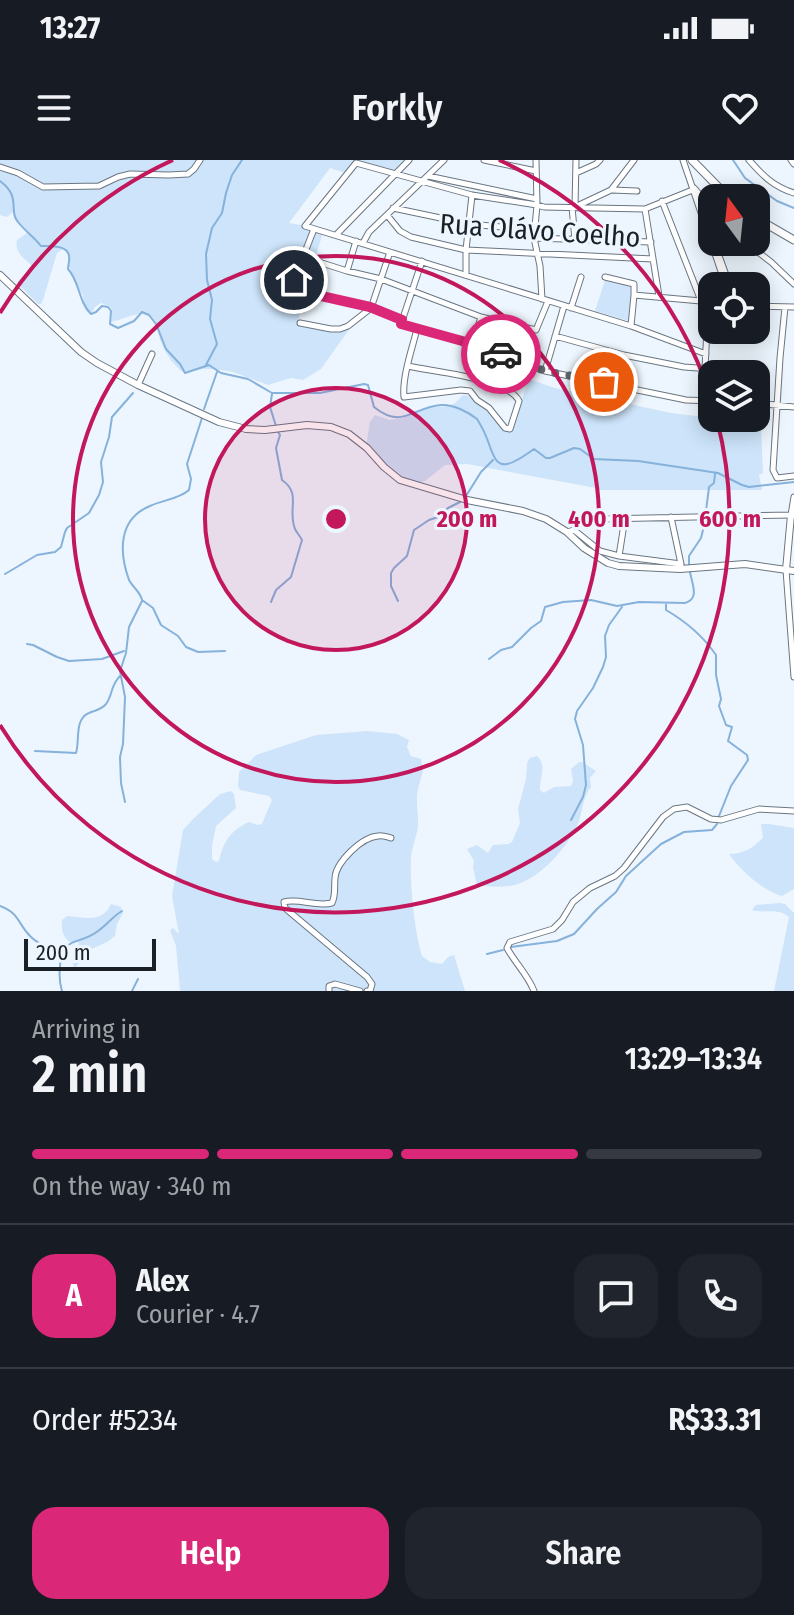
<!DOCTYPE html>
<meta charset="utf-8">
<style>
body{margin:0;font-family:"Fira Sans Condensed",sans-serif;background:#20242c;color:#f1f3f6;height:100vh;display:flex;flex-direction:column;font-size:30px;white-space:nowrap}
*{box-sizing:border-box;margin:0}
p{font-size:26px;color:#9ea1a6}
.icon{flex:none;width:44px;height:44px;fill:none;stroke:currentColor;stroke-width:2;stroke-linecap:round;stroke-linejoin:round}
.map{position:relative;height:831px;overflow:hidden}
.side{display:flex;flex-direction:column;background:#171b24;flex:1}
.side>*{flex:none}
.needle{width:52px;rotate:345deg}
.controls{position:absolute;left:698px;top:24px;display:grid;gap:16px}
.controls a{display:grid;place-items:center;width:72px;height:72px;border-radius:16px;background:#171b24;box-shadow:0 4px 20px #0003;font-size:40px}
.scale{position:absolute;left:24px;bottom:20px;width:132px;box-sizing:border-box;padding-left:8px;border:4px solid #1b2025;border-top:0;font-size:22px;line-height:28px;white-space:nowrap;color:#1b2025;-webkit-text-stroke:6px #edf6fe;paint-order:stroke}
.pin{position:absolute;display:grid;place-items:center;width:68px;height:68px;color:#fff;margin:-34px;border:4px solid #fff;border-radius:50%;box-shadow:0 2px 8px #0007}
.courier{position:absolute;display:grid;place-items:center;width:80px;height:80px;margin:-40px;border:6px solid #db2777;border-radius:50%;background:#fff;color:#222;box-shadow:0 2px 10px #0007}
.summary em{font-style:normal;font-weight:600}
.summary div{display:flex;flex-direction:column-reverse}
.summary{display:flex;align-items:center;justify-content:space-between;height:136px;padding:0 32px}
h1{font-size:52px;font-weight:600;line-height:60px}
.bar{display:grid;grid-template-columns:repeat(4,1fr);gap:12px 8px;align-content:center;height:96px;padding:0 32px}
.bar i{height:10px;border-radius:6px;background:#363941}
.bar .active{background:#db2777}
.bar p{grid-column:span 4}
.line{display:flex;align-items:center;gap:20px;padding:0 32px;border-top:2px solid #363941}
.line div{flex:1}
.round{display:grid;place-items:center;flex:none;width:84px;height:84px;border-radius:24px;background:#20242c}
.primary-button{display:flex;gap:16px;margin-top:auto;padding:16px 32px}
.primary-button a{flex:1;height:92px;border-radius:24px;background:#db2777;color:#fff;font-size:32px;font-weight:600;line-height:92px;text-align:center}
.primary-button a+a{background:#20242c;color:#f1f3f6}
.status{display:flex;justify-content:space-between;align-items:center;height:56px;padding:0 40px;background:#171b24;direction:ltr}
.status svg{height:22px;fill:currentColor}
header{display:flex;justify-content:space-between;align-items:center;height:104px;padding:0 32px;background:#171b24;font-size:36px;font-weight:600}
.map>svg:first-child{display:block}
.green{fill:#cde4fa}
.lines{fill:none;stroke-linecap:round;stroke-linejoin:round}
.stream{stroke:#85b1db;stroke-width:2}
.minor-casing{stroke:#6a7682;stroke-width:7}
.tertiary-casing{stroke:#6a7682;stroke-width:8}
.secondary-casing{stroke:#6a7682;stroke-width:8}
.primary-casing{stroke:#6a7682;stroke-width:9}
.minor{stroke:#fff;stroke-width:5}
.tertiary{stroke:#fff;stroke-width:6}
.secondary{stroke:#fff;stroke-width:6}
.primary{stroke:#fff;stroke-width:7}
.done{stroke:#646b71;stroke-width:8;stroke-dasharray:0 14.4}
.route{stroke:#db2777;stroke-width:10}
.ring{fill:none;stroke:#c2185b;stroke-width:4}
.labels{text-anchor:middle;stroke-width:6;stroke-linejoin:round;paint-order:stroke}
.street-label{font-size:28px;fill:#1b2025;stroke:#edf6fe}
.centre{fill:#c2185b;stroke:#edf6fe;stroke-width:4}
.ring-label{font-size:24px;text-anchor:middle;font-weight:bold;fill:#c2185b;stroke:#edf6fe;stroke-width:6;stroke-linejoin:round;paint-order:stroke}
</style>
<div class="status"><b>13:27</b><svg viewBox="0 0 49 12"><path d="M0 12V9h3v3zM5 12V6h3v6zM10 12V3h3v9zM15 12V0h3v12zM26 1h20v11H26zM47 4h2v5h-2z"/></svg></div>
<header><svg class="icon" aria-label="menu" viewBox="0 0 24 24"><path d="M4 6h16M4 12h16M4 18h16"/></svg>Forkly<svg class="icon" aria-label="heart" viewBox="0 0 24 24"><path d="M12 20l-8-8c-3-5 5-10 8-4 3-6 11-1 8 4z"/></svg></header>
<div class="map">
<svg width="794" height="831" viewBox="0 0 794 831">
<rect width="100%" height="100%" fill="#edf6fe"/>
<path class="green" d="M0,0H404L394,12L358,2L345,13L330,8L289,63L324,69L301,146L298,164L337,167L352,162L353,164L321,209L303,220L291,218L268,225L233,212L214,209H203L183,212C174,206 165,193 161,182C157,171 158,153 142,154C132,154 121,160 111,162L112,150L109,146L101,143L95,147L91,154L88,153L84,147L83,135L78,128L68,104L69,95L63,89L57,93L43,140L41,144H38L17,123C20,116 30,114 33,107C25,98 14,94 17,80L27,73L16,59V54L13,52L7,57L0,55Z
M605,120L632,127L629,161L595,151Z
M529,219L555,228L671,253L712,258H756V245H760L763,313L759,315L762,330H596V328L467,304L445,305L425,321L417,323L401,318L366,287L370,262L375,255L390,260L402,258L412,252L426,248L449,246L455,243L463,235C482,235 496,257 507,271H511Z
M368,571L397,574L409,580L407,587L411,596L421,599C425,614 421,615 418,629C415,641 419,654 418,666C417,676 412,686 411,697C410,726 414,769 422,796L430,802L442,804L448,797L454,795L465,831H180L176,786L170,770L173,768L179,774L172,736L183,670L193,659L220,634L231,631L234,634L236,648L216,666L212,686V699L216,702L219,701C223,682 231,670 249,662L258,665L262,664L272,640L269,636L240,630L238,626L239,612L256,595L316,575Z
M537,596C548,606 539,617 540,630L544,633L554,627L571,626L573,622L571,609L579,602H582L596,611L590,618L591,627C583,637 583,649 579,661C570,685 539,720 514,725C502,728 489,726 477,726L473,707L474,701L467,689L477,685L488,693L493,685L508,684L512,682L520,663L518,649L526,619L527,603L530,598Z
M761,664H769L794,668V729L782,736C764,732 739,709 729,694C742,694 755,688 763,677Z
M780,743L785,744L794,753V831H774L789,757C777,747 764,754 752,750L756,745Z
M111,744L121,747L123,753L117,764L115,776L107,782L91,789L74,809L73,803L79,783L76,781L72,783C63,779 61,769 62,760L67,756C84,757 102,764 111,744Z"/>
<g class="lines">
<path class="stream" d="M733,0L745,18L777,41L794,48
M0,21C22,37 8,51 18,62C25,71 34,77 41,86C50,86 68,85 69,96C70,100 68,105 68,109C80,122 78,141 91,154L96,152L102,146L108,147L111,151L110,164L118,168L134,161L142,152L149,155L156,164L166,189L180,204L185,213L209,205L221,213L248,219L272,233H320L364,224L368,225L374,247C402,270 413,247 441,245C453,244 468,252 477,259C482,267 486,275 489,284C494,299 498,311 517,300C523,297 528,293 534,289L546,298H550L574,288L580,289L594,299L638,301L718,313L742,325L749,327L794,322
M206,205L217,184L210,159L212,140L207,120L206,94L212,68L222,53L226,33L232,15L242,0
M272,234L270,247L276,266
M204,249L217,212
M202,258L187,304L191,319L189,330C179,339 163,340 150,346C118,359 119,392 129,420C133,428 140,431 142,440L153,448L161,465L178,476L186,487L198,492L225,491
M466,336L481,312L493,300
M706,351L709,327L714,323L715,314
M689,405V396L701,378L705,362
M5,414L37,395L55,392L61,387L65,372L67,368L89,353L99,335L103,322L101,302L109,277L112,257L133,233
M398,441L391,426V413L394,408L407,396L414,370L429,360L438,357L448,348L460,342
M271,442L276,430L291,417L302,380C300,376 297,373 295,369C287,349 302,334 282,320L276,288L280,275L278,272
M666,443V450C685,461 703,476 716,495V515L721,539L719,546L726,565L732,567L728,581L747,595L748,600L731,626L719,656
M27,484L33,485L57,497L69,501L102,499L124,491
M489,499L501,490L512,487L531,468L541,461L545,447L563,442L591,440L617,446L639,442L685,443C700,439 692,424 690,412
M35,591L76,593C80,581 74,559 89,553C96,550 101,550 106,544C113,535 110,526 120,516
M125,642L121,623L120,597L123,584L125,537L120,511L126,493L129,467L142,441
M571,660L583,637L586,625L583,585L575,559L577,551L593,528L603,507L606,497L605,476L609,465L622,447
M0,746C21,754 17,764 31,777C39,785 50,788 59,794
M511,787L557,781L574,774L597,749L616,732L626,716L661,684L684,672L712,670L717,664
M487,794L503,790
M62,831C59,822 59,816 60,806C62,775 79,786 98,771C107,765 112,757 122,751
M132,831L138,819"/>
<defs>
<path id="minor" d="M484,0L536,11
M536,0L537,45L534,78L540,106L542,139
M576,0L575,47L611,30L634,0
M683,0L726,126
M749,0C763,16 774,27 794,33
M791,0L794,4
M0,7L18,13L43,27L99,26L118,17L130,14L169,15L188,14L194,9L200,0
M576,13L596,4L600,0
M428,16L537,39
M694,28L712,49
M695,29L645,49L544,47L537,45L472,35L356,3L305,66L631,166L706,194
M612,30L637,31
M662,41L705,151L707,169L705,208
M572,47L575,80
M393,48L469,64L535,70
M645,49L659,136
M387,55L400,71L411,77L466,90L653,99
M314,69L294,120L297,127L308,133L370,147L402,160
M336,75L409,0
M534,78L651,82
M714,82L730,126
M745,82L771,102L794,124
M363,83L369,72L444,0
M303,97L347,111L381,119L481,157L536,170L548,141
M422,101L401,164L473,184L545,211L686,240L712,241
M347,111L356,81
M466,115V90L472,35
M605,117L634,124V135
M756,146L794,147
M785,147L780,198L773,310L777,318L794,316
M571,148L581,117
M300,163L331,169H340L348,166L371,148L390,92
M631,166L634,135L712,142
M555,176L624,195L684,207L739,211L748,214
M473,184L481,157
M408,206C434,212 508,218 519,241L510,269L505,268L489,248L477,240L470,231L461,230L404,237C402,217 412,189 417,169
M545,211L564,146
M138,225L152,194
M756,243L794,247
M671,357L681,404
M602,359L791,355L794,337
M567,372L574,370L600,391L619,396L681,404L680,409
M619,396L625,358
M786,410L794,517
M329,831V826L335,824L360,831
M367,831H370L372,824L367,817L285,748L284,742C299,738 316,747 332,743C336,734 334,728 335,718C336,702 362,677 378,676C383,675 387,677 391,678
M534,831C528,815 515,803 507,788L510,782L553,769L562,760L573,742L590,728L615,716L624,708L663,657L674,649L687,647L711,659L721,660L759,649L794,651"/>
<path id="tertiary" d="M786,410L791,355H794"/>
<path id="secondary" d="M0,115L81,192L97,203L138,225L219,262L246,269L265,270L307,265L331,267L349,274L367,288L384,307L400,320L467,340L523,351L546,359L567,372L584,388L608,403L619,406L680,409L745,404L794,411"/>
<path id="primary" d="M692,0L729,38
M756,58L794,80"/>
</defs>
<use href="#minor" class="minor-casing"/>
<use href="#tertiary" class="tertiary-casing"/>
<use href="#secondary" class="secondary-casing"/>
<use href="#primary" class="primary-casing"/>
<use href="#minor" class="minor"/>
<use href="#tertiary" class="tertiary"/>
<use href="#secondary" class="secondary"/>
<use href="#primary" class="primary"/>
</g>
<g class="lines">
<path class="done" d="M501,194L545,211L604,222"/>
<path class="route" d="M294,120L297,127L308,133L370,147L402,160L401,164L473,184L501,194"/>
</g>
<circle cx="336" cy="359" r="131" fill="#c2185b" fill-opacity=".12"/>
<g class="ring">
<circle cx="336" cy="359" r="131"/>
<circle cx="336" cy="359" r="263"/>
<path d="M0 153A394 394 0 0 1 173 0M499 0A394 394 0 0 1 712 241M717 260A394 394 0 0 1 0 565"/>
</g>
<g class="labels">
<g class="street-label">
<text transform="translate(540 70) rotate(4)" y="10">Rua Olávo Coelho</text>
</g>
</g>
<circle cx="336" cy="359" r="12" class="centre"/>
<g class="ring-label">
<text x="467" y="367">200 m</text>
<text x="599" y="367">400 m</text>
<text x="730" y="367">600 m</text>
</g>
</svg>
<div class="controls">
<a><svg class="needle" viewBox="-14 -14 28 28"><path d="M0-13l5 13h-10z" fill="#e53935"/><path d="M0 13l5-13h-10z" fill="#9ea1a6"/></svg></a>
<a><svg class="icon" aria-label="locate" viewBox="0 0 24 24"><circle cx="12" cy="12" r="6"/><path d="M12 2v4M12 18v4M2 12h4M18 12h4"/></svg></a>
<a><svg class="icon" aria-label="layers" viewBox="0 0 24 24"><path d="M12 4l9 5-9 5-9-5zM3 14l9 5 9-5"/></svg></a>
</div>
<div class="scale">200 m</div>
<div class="pin" style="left:604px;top:222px;background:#ea580c"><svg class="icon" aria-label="bag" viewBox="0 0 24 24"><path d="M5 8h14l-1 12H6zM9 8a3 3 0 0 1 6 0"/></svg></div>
<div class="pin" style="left:294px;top:120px;background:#1f2937"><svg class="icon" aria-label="home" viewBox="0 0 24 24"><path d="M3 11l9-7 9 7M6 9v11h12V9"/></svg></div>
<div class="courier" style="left:501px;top:194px"><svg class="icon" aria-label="car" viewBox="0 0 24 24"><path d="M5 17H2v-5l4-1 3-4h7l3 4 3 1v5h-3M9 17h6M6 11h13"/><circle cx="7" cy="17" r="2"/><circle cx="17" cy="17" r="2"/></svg></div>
</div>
<section class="side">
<div class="summary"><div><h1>2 min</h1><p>Arriving in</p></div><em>13:29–13:34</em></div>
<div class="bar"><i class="active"></i><i class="active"></i><i class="active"></i><i></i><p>On the way · 340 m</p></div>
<div class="line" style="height:144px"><b class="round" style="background:#db2777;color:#fff">A</b><div><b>Alex</b><p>Courier · 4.7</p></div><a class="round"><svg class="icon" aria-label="chat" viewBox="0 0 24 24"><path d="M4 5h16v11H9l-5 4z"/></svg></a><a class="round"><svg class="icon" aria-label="phone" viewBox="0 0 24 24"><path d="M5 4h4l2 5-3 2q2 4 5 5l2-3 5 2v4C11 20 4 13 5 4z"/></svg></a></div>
<div class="line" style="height:104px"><div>Order #5234</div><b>R$33.31</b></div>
<div class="primary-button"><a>Help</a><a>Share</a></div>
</section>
